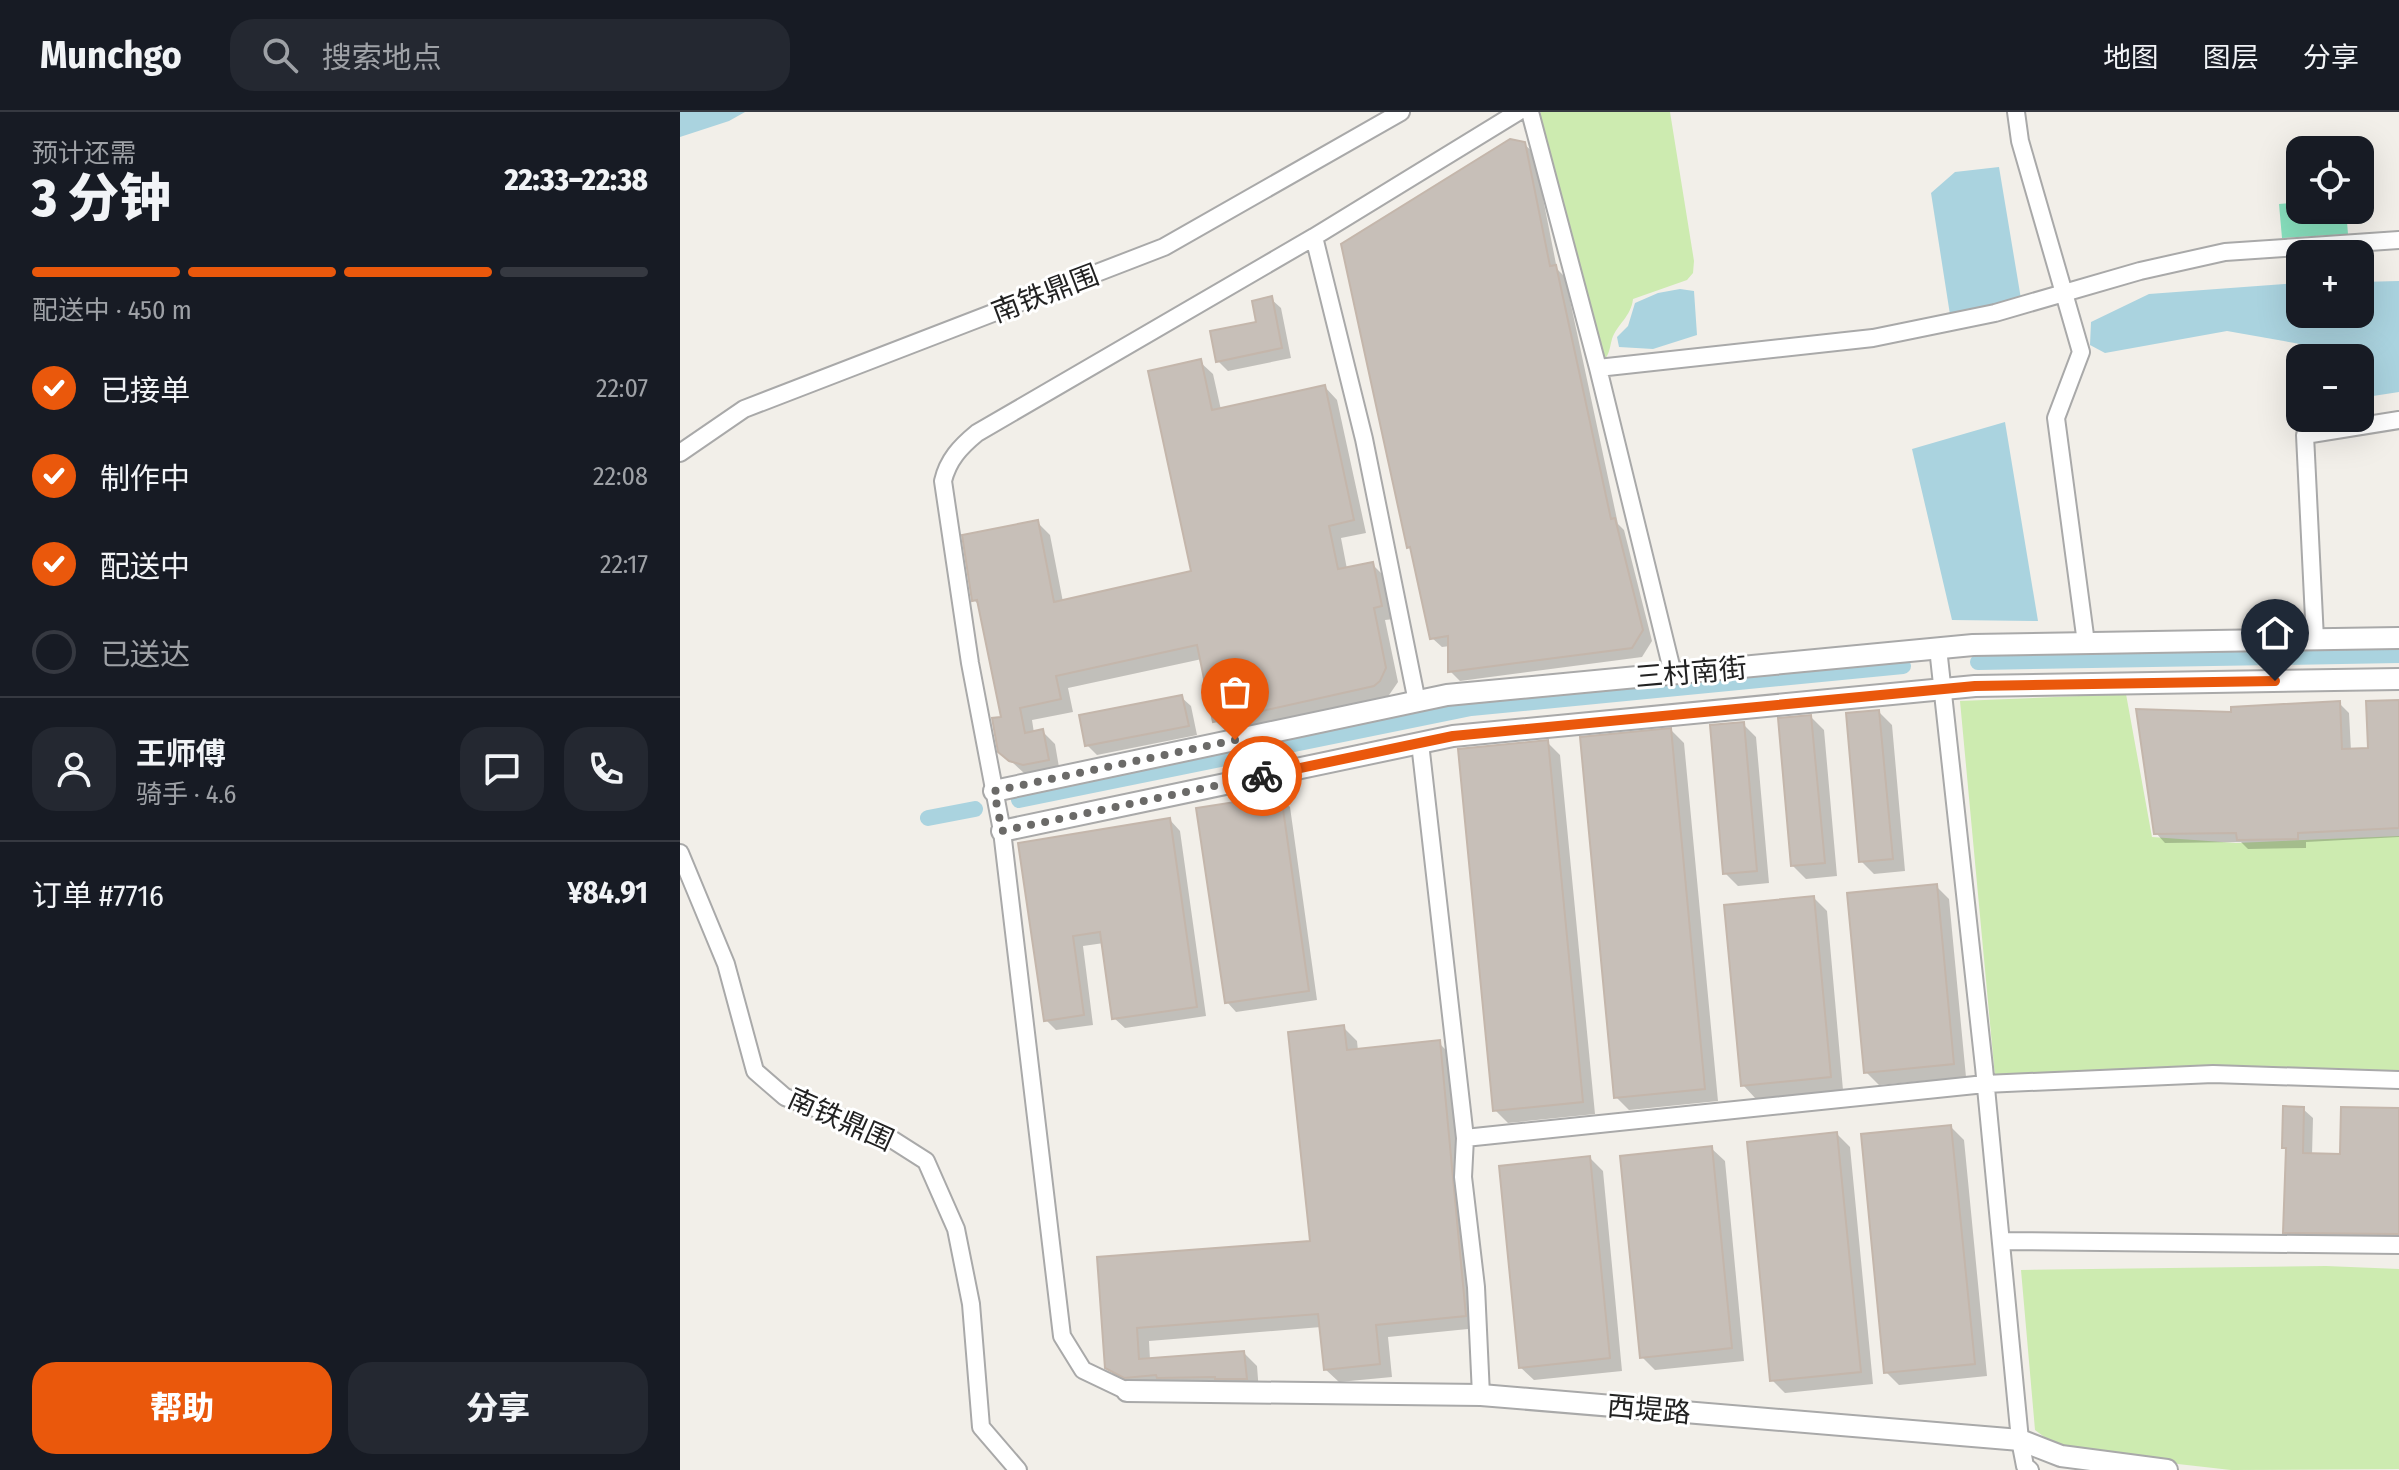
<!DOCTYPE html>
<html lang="zh">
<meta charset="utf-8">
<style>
body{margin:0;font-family:"Fira Sans Condensed","Noto Sans SC",sans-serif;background:#242831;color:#f1f3f6;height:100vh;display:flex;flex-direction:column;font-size:30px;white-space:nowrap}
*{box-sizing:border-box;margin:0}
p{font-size:26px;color:#9ea1a6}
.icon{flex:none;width:44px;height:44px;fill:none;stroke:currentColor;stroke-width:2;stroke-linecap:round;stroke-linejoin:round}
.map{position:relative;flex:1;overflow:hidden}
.side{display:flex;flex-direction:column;background:#171b24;width:680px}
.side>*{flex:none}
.buttons{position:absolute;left:1606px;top:24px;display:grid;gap:16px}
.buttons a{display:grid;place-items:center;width:88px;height:88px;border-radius:16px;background:#171b24;box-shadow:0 8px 32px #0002;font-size:40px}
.pin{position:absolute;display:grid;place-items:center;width:68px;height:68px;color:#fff;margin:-82px -34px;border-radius:50% 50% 50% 0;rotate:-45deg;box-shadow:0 0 8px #0007}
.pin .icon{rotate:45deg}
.courier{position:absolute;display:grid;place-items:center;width:80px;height:80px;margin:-40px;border:6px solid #ea580c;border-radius:50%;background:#fff;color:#222;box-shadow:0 2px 10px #0007}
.headline em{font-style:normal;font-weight:800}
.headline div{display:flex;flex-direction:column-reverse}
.headline{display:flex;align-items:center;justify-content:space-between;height:136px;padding:0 32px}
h1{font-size:52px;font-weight:800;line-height:60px}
.bar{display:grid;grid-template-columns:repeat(4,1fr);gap:12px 8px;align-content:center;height:96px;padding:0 32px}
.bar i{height:10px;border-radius:6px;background:#363941}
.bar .on{background:#ea580c}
.bar p{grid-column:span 4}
.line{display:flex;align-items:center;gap:20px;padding:0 32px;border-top:2px solid #363941}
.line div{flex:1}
.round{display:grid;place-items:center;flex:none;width:84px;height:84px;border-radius:24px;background:#242831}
ol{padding:0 32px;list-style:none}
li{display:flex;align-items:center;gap:24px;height:88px}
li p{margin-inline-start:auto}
li .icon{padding:8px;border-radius:50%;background:#ea580c;color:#fff;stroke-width:4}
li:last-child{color:#9ea1a6}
li i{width:44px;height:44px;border:4px solid #363941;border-radius:50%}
.primary-button{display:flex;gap:16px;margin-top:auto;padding:16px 32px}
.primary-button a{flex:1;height:92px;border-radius:24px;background:#ea580c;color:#fff;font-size:32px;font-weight:800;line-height:92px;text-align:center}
.primary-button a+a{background:#242831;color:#f1f3f6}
header{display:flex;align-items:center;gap:48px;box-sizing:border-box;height:112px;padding:0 40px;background:#171b24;border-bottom:2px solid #363941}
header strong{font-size:38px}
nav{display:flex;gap:44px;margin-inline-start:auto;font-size:28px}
.search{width:560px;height:72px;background:#242831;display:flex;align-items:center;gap:20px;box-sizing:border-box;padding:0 28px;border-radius:24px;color:#9ea1a6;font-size:30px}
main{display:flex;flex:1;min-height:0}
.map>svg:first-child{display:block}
.grass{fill:#cdebb0}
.pitch{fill:#88e0be}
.water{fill:#aad3df}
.shadow{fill:#0003}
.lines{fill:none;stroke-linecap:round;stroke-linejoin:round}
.canal{stroke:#aad3df;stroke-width:16}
.building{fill:#c7bfb8;stroke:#c4b6ab;stroke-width:2}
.minor-casing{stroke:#a9a9a9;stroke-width:20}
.tertiary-casing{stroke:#a9a9a9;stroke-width:24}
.minor{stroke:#fff;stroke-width:16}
.tertiary{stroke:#fff;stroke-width:20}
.done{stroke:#6b6a68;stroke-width:8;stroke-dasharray:0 14.4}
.route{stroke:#ea580c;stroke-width:10}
.labels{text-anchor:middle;stroke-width:6;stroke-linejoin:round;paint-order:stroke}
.street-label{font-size:28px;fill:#222;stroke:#fff}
</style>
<header>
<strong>Munchgo</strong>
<div class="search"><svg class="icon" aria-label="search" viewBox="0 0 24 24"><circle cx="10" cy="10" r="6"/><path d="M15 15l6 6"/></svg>搜索地点</div>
<nav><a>地图</a><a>图层</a><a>分享</a></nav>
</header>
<main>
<section class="side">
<div class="headline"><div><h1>3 分钟</h1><p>预计还需</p></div><em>22:33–22:38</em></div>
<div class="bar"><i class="on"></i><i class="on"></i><i class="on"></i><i></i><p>配送中 · 450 m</p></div>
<ol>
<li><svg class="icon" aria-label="check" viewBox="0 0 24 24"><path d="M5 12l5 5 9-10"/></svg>已接单<p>22:07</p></li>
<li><svg class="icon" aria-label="check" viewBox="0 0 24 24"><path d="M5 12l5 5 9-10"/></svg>制作中<p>22:08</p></li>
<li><svg class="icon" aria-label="check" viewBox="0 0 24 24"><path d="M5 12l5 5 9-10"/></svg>配送中<p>22:17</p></li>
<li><i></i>已送达</li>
</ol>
<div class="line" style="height:144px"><a class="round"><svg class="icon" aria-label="person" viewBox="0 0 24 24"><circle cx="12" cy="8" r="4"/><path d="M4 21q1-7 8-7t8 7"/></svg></a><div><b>王师傅</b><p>骑手 · 4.6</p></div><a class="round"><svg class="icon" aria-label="chat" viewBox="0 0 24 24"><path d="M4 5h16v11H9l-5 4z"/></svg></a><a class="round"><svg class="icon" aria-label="phone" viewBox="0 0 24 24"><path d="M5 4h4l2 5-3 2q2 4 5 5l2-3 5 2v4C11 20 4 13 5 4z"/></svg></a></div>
<div class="line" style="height:104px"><div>订单 #7716</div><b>¥84.91</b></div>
<div class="primary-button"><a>帮助</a><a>分享</a></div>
</section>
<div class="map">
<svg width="1719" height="1358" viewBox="0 0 1719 1358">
<rect width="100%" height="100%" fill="#f2efe9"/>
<path class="grass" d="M861,0H990L1014,149L1013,161L1007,168L953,187C951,205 937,212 932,227C929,238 930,242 922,251L858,4Z
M1446,582L1472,725L1556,731L1719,724V959L1535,956L1315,965L1280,589Z
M1646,1154L1719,1157V1357L1551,1358L1383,1339L1355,1318L1341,1158Z"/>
<path class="pitch" d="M1620,90V98H1666L1668,122L1602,126L1599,92Z"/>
<path class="water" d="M0,0H65L49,9L0,25Z
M1319,55L1341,187L1271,209L1251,81L1275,60Z
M1719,169V280L1680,286V246H1623L1620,232L1547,219L1425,241L1410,233L1411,210L1469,182L1620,171V202H1680V170Z
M1000,177L1014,179L1017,223L973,237L939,235L937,225L948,214L955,191L978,181Z
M1325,310L1358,509L1272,508L1232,337Z"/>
<path class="shadow" d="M844,32L854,41L877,157L885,165L938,412L944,418L972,529L962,545L780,569L770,559V534L762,535L752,526L733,439L729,435Z
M591,187L601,196L611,246L548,259L538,249L578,211Z
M520,250L533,262L541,298L645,275L657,288L686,421L661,426L667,457L692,452L705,465L714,507L705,508L718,570L707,586L548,621L535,609L522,547L388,576L393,600L352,608L354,621L362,619L375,632L380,661L357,665L344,661L320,639L323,606L301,495L294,488L357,410L370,423L383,490L513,461Z
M501,585L511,594L517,623L417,643L407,633Z
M1719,590V725L1626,730V736L1568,737L1561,730L1485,731L1476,721L1553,602L1659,591L1669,601L1671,639L1690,638Z
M1199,600L1212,613L1225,759L1194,762L1181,749Z
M1131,605L1144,618L1157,764L1126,767L1113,754Z
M1063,612L1076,625L1089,771L1058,774L1045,761Z
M991,618L1004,631L1038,989L949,998L936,985Z
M867,630L880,643L915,1002L828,1011L815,998Z
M600,685L610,695L637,888L556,900L547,890Z
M490,708L500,719L526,904L445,916L434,906L424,831L403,834L413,913L376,918L366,908L341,733Z
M1256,774L1269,787L1286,965L1199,973L1186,960Z
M1134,786L1147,799L1163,978L1076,987L1063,973Z
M664,916L677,929L678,939L759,931L772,944L798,1216L708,1225L712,1265L659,1270L645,1257L641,1215L469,1229L470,1248L564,1241L577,1254L579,1280L492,1279L440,1269L427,1255L419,1147L632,1131Z
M1623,997L1633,1006L1632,1043L1662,1044L1719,998V1130L1615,1129L1605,1120L1608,1038L1604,1035Z
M1271,1015L1284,1028L1307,1264L1219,1273L1206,1260Z
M1157,1022L1170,1035L1193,1272L1105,1281L1092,1268Z
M1031,1036L1045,1049L1064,1249L975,1258L962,1245Z
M910,1046L923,1059L942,1259L854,1268L840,1255Z"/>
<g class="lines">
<path class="canal" d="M1298,550L1719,543
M339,688L791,596L1223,554
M248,706L295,697"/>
</g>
<path class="building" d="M830,27L845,30L870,154L876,153L931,407L935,406L963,518L952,536L768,560V524L750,527L730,435L727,436L661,132Z
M592,184L602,236L536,250L530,219L576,210L572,189Z
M521,247L532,298L645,273L674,408L649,414L658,457L693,450L702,494L694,496L706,556L700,569L694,574L533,610L517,533L376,564L381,587L340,596L345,621L363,617L369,648L343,653L329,649L318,640L312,606L321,605L297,488L292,489L282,423L358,408L374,490L511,459L468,259Z
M502,583L509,614L405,634L399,603Z
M1719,588V716L1618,721V727L1557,728L1556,721L1474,722L1456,597L1551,600V595L1660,589L1662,637L1688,636L1686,589Z
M1199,598L1213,747L1179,750L1166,601Z
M1131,603L1145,751L1111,754L1098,606Z
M1064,610L1077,759L1043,762L1030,613Z
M991,616L1025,977L934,986L900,625Z
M868,628L903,990L813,999L778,637Z
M601,683L629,879L545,891L516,696Z
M490,706L517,895L432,907L420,820L393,824L404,903L364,909L338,731Z
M1257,772L1274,952L1184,961L1167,781Z
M1134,784L1151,965L1061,974L1044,793Z
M664,913L667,938L760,928L786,1204L696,1213L700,1252L644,1258L638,1202L457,1216L459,1247L564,1239L567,1267H535V1265L477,1266L476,1263L444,1266L425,1256L417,1145L630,1129L608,920Z
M1603,994L1624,995L1623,1041L1660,1042L1661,995L1719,996V1122L1603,1121L1606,1036H1602Z
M1271,1013L1295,1252L1204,1261L1181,1022Z
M1157,1020L1181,1260L1090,1269L1067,1030Z
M1032,1034L1052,1236L960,1246L940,1044Z
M910,1044L930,1246L839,1256L819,1054Z"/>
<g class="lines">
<defs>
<path id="minor" d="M850,0L918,256L993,562
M1336,0L1340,29L1401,240L1376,306L1406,531
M634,125L684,327L737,590
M918,256L1193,226L1315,201L1460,159L1545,140L1719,128
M0,341L64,297L484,135L721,0
M1635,527L1625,323L1719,308
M1258,536L1304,955L1340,1328L1345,1354L1350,1358
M740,631L785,1026L783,1065L796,1175L801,1283
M0,741L46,852L75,959L105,985L202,1021L246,1049L276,1117L291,1192L301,1315L338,1358
M785,1026L1305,972L1533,962L1719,968
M1321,1129L1719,1133
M447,1279L403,1258L382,1224L322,719L290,551L263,369C268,348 280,335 297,321L634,125L838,0"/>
<path id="tertiary" d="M314,679L767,583L1293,533L1719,526
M322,719L773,624L1295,574L1719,567
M447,1279L801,1283L1340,1328L1381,1344L1487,1358"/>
</defs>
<use href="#minor" class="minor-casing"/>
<use href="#tertiary" class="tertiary-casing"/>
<use href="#minor" class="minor"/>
<use href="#tertiary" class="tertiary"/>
</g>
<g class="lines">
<path class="done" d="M555,628L314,679L322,719L582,664"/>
<path class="route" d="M582,664L773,624L1295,574L1595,569"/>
</g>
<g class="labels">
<g class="street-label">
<text transform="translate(365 181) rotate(-21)" y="10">南铁鼎围</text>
<text transform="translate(1011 560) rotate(-5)" y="10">三村南街</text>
<text transform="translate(161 1007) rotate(24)" y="10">南铁鼎围</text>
<text transform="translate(969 1297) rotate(5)" y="10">西堤路</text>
</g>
</g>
</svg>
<div class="buttons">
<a><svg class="icon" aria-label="locate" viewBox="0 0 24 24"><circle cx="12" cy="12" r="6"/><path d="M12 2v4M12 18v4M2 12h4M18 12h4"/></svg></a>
<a>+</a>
<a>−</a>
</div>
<div class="pin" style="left:555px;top:628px;background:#ea580c"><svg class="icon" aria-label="bag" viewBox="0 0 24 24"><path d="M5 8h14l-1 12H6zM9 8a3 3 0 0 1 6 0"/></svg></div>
<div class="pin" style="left:1595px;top:569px;background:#1f2937"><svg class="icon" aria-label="home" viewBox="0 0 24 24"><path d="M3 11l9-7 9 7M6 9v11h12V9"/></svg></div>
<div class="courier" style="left:582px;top:664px"><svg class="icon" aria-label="bike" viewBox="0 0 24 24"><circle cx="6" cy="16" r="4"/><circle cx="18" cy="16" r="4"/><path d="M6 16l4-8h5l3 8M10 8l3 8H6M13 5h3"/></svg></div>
</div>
</main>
